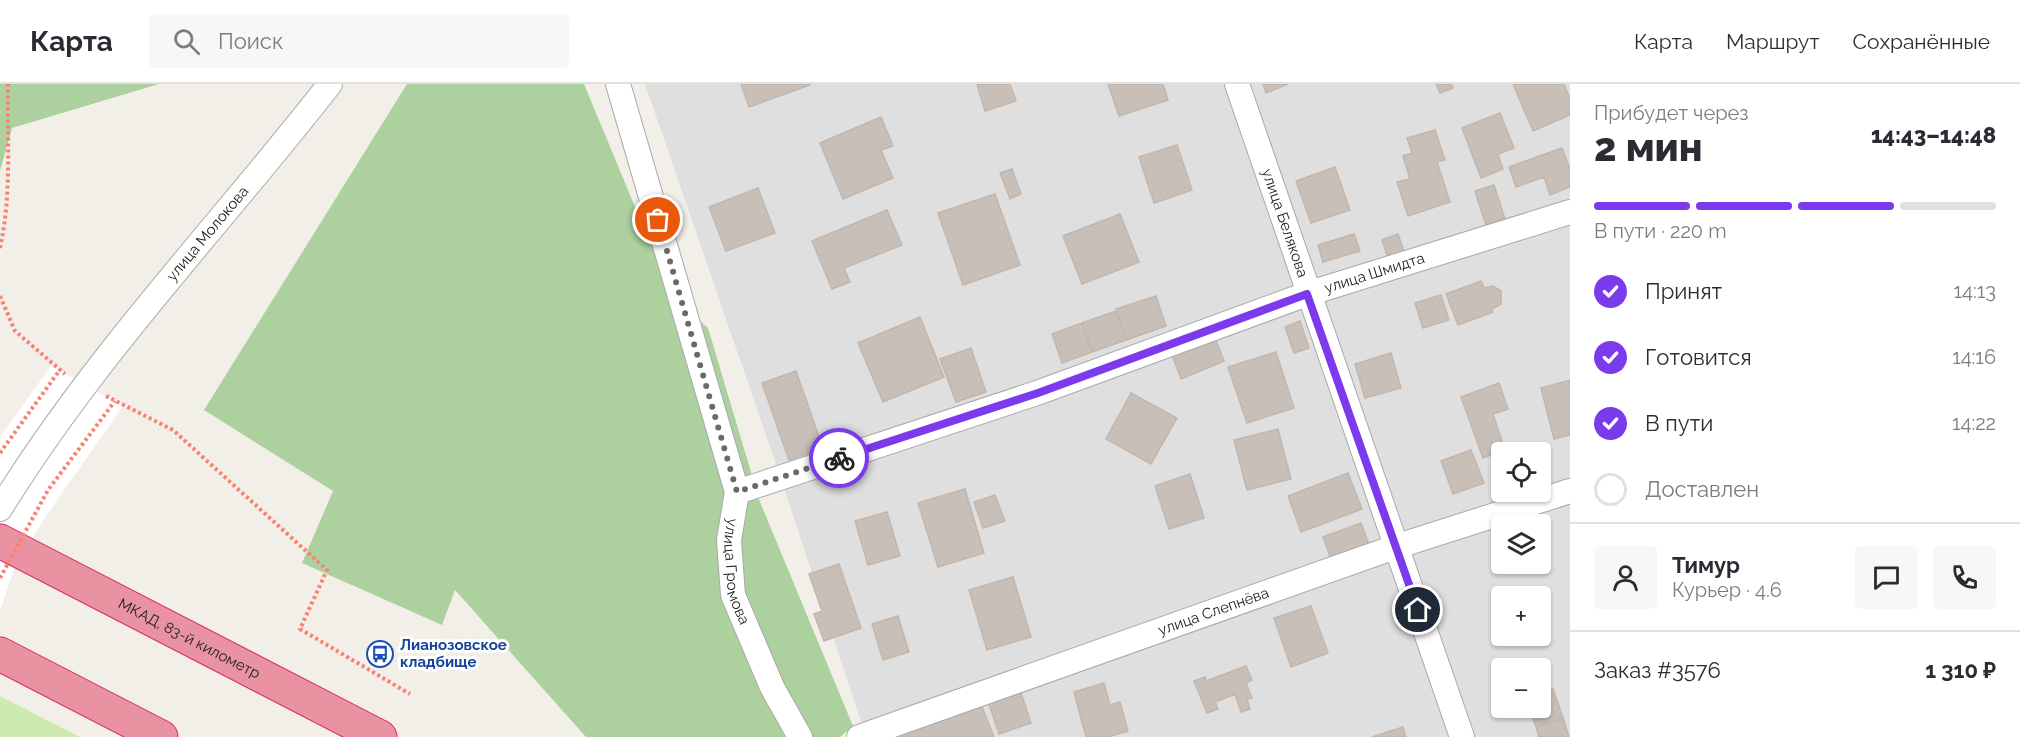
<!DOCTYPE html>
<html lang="ru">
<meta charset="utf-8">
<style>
body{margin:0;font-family:Raleway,sans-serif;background:#f7f7f7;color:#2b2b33;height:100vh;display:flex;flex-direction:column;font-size:22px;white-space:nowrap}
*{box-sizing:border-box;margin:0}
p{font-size:20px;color:#7c7c81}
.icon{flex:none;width:33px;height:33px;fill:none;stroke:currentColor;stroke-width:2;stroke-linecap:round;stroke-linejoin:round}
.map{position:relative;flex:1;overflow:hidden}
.panel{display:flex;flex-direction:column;background:#fff;width:450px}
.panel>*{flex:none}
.tools{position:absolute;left:1491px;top:358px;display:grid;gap:12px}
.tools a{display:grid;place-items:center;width:60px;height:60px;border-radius:6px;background:#fff;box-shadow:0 2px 4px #0004;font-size:30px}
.pin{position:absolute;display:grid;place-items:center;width:51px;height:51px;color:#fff;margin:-26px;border:3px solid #fff;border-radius:50%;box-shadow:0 2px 6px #0007}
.courier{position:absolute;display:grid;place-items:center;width:60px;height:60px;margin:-30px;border:4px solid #7c3aed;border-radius:50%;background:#fff;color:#222;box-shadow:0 2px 8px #0007}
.summary em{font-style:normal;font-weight:800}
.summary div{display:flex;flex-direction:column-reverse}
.summary{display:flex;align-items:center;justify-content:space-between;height:102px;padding:0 24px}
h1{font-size:39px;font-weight:800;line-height:45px}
.bar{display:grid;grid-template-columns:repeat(4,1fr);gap:9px 6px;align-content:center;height:72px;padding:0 24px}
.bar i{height:8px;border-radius:4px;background:#e1e1e2}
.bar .current{background:#7c3aed}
.bar p{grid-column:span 4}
.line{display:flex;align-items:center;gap:15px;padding:0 24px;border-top:2px solid #e1e1e2}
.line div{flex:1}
.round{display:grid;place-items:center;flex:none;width:63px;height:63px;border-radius:6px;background:#f7f7f7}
ol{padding:0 24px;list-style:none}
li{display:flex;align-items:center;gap:18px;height:66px}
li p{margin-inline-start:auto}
li .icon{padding:6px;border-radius:50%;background:#7c3aed;color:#fff;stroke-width:4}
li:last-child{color:#7c7c81}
li i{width:33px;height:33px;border:3px solid #e1e1e2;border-radius:50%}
header{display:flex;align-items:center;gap:36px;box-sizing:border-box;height:84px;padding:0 30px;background:#fff;border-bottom:2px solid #e1e1e2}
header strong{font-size:28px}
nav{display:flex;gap:33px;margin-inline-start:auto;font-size:21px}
.search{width:420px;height:54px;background:#f7f7f7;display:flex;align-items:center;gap:15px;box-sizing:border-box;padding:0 21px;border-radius:6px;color:#7c7c81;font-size:22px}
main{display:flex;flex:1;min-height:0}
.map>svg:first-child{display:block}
.residential{fill:#e0dfdf;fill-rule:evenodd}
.grass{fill:#cdebb0}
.forest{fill:#add19e}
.pier{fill:#fff}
.building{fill:#c7bfb8;stroke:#c4b6ab;stroke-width:1.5}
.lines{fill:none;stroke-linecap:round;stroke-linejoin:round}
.street-casing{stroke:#a9a9a9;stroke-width:26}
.highway-casing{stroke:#dc2a67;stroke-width:35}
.path{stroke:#fa8072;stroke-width:4;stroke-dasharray:3 3;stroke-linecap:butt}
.street{stroke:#fff;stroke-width:24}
.highway{stroke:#e892a2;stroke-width:33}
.path-bridge{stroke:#fa8072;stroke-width:4;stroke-dasharray:3 3;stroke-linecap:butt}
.done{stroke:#6b6a68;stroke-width:6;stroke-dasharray:0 10.8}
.route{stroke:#7c3aed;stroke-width:8}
.labels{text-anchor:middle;stroke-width:6;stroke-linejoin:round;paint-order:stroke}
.street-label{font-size:15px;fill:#222;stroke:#fff}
.transit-label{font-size:15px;font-weight:bold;fill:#164399;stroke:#fff;text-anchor:start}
</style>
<header>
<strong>Карта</strong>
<div class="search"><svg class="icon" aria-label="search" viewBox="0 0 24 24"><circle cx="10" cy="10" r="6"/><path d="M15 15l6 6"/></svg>Поиск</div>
<nav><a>Карта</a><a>Маршрут</a><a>Сохранённые</a></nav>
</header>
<main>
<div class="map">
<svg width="1570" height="653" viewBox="0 0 1570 653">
<rect width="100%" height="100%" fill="#f2efe9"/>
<path class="residential" d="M645,0H1570V653H866L778,386ZM1502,369H1540V408H1502ZM1502,441H1540V480H1502ZM1502,513H1540V552H1502ZM1502,585H1540V624H1502Z"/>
<path class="grass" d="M0,612L80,653H0Z"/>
<path class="forest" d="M0,0H159L12,44L0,87Z
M407,0H584L672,212L708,244L760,418L853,642L840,653H586L455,506L442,541L302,479L333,407L204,326Z"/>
<path class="pier" d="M51,282L123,322L48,429L15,482L0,527V353Z"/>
<path class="building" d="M741,0H810V1L749,23Z
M977,0H1010L1016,17L985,27Z
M1108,0H1163L1168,16L1119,32Z
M1263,0H1288L1266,9Z
M1436,0H1451L1453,4L1440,9Z
M1513,0H1564L1570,15V31L1533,47Z
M1500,29L1514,64L1498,70L1503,85L1481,94L1462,44Z
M881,33L893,62L881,66L893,94L843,115L820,59Z
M1435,46L1445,76L1437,78L1450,118L1408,132L1397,98L1410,95L1403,72L1412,69L1407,54Z
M1177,61L1192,106L1154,119L1139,73Z
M1562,64L1570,85V103L1550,111L1544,93L1516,103L1509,83Z
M1335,83L1350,126L1311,139L1296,97Z
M1012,85L1021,110L1010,115L1000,89Z
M1494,101L1505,135L1486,141L1475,107Z
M758,104L775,149L726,167L709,123Z
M995,110L1020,181L963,201L938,129Z
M887,126L902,161L844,184L850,198L832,205L812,157Z
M1120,130L1139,178L1082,200L1063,152Z
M1354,150L1360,167L1323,178L1318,161Z
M1398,150L1407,175L1390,180L1382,156Z
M1481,197L1484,204L1493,202L1501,207V220L1492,225L1493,228L1458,241L1446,210Z
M1441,211L1449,236L1423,244L1415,219Z
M1156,212L1166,242L1126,256L1116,225Z
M1116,227L1126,256L1092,268L1082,239Z
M920,233L944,293L883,318L858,259Z
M1300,237L1309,264L1294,269L1285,243Z
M1082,239L1092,268L1062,279L1052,250Z
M1214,251L1224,277L1181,295L1171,268Z
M971,264L986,308L956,318L940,275Z
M1276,268L1294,324L1247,339L1228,283Z
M1391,269L1401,304L1365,314L1355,280Z
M796,287L823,364L789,376L762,299Z
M1570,296V351L1554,355L1541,304Z
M1499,299L1508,325L1493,330L1505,366L1483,374L1461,313Z
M1131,309L1177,334L1151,380L1106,355Z
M1278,345L1291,395L1247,406L1234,356Z
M1471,366L1484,399L1453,410L1441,377Z
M1348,389L1362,425L1301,448L1288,412Z
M1190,390L1204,434L1169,445L1155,402Z
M965,405L984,469L938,483L918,419Z
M995,411L1005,437L983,444L974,418Z
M887,428L900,472L868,481L855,437Z
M1361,439L1369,461L1331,475L1323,453Z
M839,480L861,544L824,557L814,530L822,527L809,490Z
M1013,493L1031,553L987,566L969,506Z
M1311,522L1328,569L1291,583L1274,534Z
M898,532L909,568L883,576L872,540Z
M1246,582L1252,596L1246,599L1252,614L1247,615L1250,625L1241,628L1235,610L1215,618L1218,625L1207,629L1194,597L1205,593L1206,597Z
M1104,599L1110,621L1120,618L1128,647L1108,653H1086L1074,608Z
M1553,605L1563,634L1536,643L1529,624H1540V609Z
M1020,606L1031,639L999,650L988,617Z
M980,618L994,653H891Z
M1563,634L1569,653H1539L1536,643Z
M1403,643L1406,653H1372Z"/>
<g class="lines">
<defs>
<g id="street">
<path id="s1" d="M618,0L737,408L729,456L733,511L772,603L800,653"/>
<path id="s2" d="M1237,0L1462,653"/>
<path id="s3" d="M737,408L1037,309L1307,210L1570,128"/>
<path id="s4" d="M0,425C94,272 220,141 330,0"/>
<path id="s5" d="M859,653L1395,463L1570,407"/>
</g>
<g id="highway">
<path id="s6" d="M0,457L380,653"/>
<path d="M0,570L161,653"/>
</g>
</defs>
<use href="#street" class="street-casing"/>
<use href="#highway" class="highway-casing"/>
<path class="path" d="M0,164C12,110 7,55 8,0
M0,212L15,247L65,290
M106,312L173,346L327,486L300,545L410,610
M0,369L59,287"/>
<use href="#street" class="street"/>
<use href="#highway" class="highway"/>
<path class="path-bridge" d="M0,494L48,406L115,317"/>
</g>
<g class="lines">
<path class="done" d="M658,136L737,408L839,374"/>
<path class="route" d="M839,374L1038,309L1307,210L1418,526"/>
</g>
<defs>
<symbol id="bus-ring" viewBox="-11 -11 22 22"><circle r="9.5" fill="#fff" stroke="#1a4fb4" stroke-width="1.5"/><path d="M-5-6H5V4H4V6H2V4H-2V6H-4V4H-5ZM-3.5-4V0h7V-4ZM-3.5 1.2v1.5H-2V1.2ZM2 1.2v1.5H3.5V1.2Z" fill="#1a4fb4"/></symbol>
</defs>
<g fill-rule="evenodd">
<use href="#bus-ring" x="365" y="555" width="30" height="30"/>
</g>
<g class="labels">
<g class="street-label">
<text dy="5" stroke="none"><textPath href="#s2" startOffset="147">улица Белякова</textPath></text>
<text dy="5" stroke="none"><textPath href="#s4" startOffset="345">улица Молокова</textPath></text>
<text dy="5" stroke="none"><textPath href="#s3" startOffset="674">улица Шмидта</textPath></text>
<text dy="5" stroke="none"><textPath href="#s1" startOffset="506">улица Громова</textPath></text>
<text dy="5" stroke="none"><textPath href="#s5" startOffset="376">улица Слепнёва</textPath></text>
<text dy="5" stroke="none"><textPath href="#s6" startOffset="213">МКАД, 83-й километр</textPath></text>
</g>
<g class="transit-label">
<text x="400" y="566">Лианозовское<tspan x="400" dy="17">кладбище</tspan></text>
</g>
</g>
</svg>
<div class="tools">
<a><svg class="icon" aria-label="locate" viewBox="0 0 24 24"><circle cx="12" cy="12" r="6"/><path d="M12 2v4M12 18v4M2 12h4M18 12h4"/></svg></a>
<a><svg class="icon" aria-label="layers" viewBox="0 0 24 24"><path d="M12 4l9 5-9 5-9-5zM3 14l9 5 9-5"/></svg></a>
<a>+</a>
<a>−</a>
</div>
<div class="pin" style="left:658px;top:136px;background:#ea580c"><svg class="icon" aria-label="bag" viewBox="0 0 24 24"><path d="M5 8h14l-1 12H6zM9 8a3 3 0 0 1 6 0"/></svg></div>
<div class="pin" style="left:1418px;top:526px;background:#1f2937"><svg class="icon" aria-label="home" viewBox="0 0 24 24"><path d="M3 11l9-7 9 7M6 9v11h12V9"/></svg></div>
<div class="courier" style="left:839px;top:374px"><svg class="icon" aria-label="bike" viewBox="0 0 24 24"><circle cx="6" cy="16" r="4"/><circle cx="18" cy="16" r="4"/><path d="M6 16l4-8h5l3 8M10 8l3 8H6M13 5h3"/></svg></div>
</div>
<section class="panel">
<div class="summary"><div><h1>2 мин</h1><p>Прибудет через</p></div><em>14:43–14:48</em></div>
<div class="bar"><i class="current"></i><i class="current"></i><i class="current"></i><i></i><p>В пути · 220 m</p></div>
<ol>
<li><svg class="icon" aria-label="check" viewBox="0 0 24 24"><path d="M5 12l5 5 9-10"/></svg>Принят<p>14:13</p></li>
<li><svg class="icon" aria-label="check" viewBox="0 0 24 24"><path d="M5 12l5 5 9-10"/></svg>Готовится<p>14:16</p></li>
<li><svg class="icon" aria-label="check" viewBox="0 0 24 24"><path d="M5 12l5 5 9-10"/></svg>В пути<p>14:22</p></li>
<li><i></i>Доставлен</li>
</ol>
<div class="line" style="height:108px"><a class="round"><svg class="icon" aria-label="person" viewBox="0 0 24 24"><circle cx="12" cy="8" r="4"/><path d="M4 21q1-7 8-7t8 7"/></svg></a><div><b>Тимур</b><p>Курьер · 4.6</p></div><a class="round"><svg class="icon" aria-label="chat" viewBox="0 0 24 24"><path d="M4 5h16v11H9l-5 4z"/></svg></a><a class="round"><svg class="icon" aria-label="phone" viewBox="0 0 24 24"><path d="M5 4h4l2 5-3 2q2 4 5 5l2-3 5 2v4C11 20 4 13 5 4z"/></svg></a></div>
<div class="line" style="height:78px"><div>Заказ #3576</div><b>1 310 ₽</b></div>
</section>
</main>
